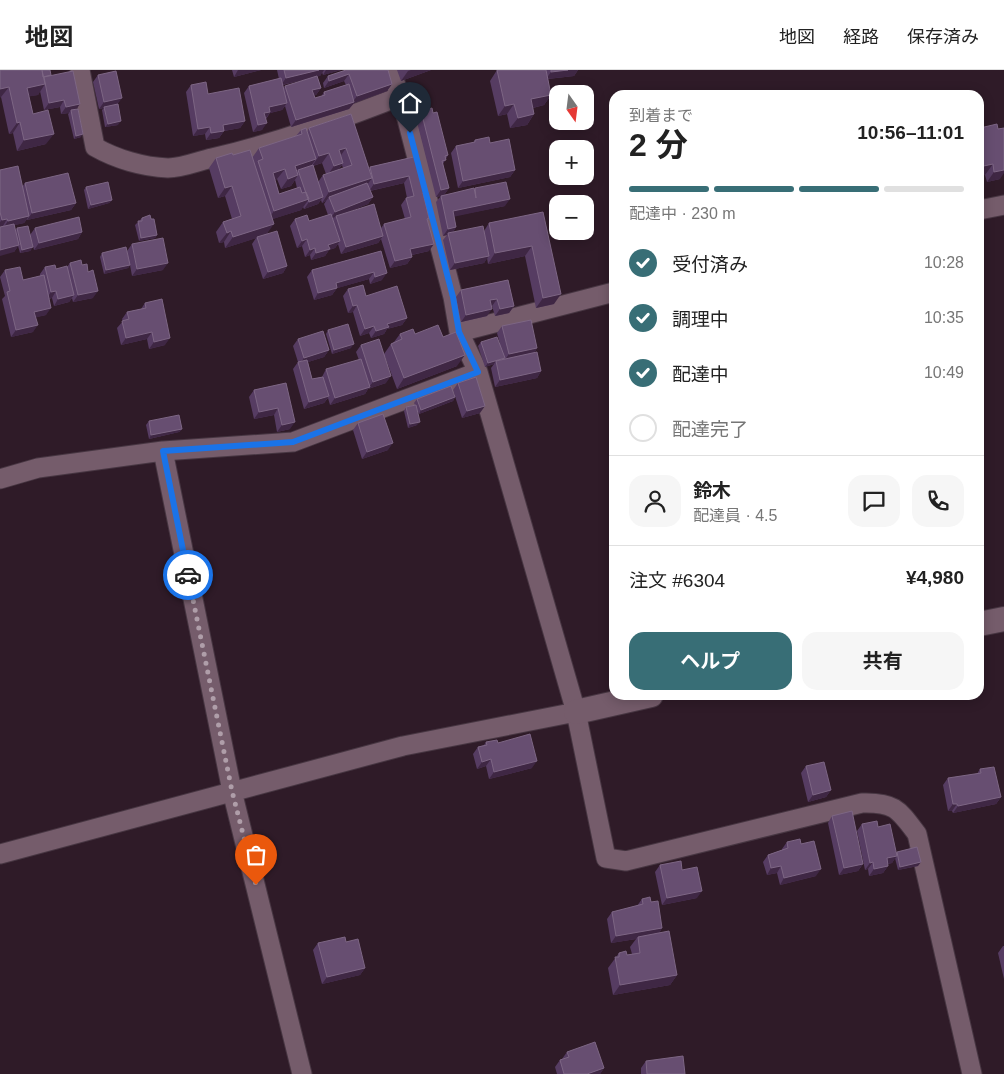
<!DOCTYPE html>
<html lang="ja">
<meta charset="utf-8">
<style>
body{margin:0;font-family:Helvetica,"Noto Sans JP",sans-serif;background:#f6f6f6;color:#222;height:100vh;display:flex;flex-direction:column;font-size:19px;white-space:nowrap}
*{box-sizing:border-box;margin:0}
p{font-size:16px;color:#767676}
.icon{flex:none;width:28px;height:28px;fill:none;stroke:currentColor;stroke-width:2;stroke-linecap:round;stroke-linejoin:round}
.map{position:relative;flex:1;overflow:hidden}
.sheet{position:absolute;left:609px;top:20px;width:375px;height:610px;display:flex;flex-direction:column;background:#fff;border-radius:15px;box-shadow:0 2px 12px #0003}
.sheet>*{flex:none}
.needle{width:32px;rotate:166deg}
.controls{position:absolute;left:549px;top:15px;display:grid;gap:10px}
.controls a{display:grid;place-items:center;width:45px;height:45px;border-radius:10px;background:#fff;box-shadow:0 2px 12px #0003;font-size:25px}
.pin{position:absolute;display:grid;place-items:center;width:42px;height:42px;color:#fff;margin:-51px -21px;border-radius:50% 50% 50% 0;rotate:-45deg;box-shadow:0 0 5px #0007}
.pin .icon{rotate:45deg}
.courier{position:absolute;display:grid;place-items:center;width:50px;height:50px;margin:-25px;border:4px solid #1a73e8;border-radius:50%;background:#fff;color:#222;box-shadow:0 1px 6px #0007}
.headline em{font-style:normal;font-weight:700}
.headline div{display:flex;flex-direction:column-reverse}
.headline{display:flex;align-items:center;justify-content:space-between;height:85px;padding:0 20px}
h1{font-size:32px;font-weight:700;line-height:38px}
.bar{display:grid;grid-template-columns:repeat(4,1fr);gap:8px 5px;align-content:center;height:60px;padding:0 20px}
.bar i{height:6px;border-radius:4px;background:#e0e0e0}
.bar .active{background:#386e76}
.bar p{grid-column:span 4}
.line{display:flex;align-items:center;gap:12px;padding:0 20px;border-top:1px solid #e0e0e0}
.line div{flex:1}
.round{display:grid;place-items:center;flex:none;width:52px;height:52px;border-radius:15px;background:#f6f6f6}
ol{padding:0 20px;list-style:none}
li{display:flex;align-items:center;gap:15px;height:55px}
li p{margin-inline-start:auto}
li .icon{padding:5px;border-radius:50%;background:#386e76;color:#fff;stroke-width:4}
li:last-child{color:#767676}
li i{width:28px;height:28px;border:2px solid #e0e0e0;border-radius:50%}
.button{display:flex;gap:10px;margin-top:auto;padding:10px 20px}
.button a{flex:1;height:58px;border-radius:15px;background:#386e76;color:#fff;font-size:20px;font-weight:700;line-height:58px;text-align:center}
.button a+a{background:#f6f6f6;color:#222}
header{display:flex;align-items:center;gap:30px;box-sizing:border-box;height:70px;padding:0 25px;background:#fff;border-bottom:1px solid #e0e0e0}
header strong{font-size:24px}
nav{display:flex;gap:28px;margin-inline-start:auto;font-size:18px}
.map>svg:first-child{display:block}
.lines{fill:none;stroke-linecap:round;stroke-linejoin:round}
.minor-casing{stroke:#473642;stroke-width:21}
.tertiary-casing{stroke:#473642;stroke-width:26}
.minor{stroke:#755c6b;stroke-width:19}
.tertiary{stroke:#755c6b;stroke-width:24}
.wall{fill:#563c62;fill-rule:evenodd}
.shaded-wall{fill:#3f2744}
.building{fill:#674e71;stroke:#7d6684}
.done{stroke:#af9ea9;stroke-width:5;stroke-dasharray:0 9}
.route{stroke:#1a73e8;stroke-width:6}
</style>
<header>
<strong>地図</strong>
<nav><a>地図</a><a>経路</a><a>保存済み</a></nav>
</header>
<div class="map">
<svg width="1004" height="1004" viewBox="0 0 1004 1004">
<rect width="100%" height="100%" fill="#2f1b28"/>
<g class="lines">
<defs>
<path id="minor" d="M80,0L95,77C116,89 143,97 168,98C182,98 199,91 212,88C277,73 339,50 401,26
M389,0L401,26L453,227L459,262L478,302L576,642L606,788L626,791L862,733C895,732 899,740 917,764L972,1004
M979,140L1004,135
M459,262L614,222
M163,381L232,721L302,1004
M0,409L38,398L163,381L293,372L478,302
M0,784L403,676L576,642"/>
<path id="tertiary" d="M979,554L1004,549
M576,642L651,625"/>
</defs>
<use href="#minor" class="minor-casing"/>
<use href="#tertiary" class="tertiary-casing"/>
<use href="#minor" class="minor"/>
<use href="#tertiary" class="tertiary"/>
</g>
<path class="wall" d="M0,0L51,5L76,39L81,67L74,69L68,44L69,43L61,44L60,37L44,40L40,21L38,25L29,26L33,44L46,74L17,81L13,63L9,64L1,27Z
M232,0H261L234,7Z
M277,0H341L323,5L322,2L320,6H317L321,18L316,25H314L315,28L321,27L324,22L346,15L344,11L324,18L323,13L328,6L346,0L392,14L387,21L354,33L349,39L291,57L285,36L282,40L270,43L266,49L262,60L253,62L244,23L249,16L279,9ZM314,7L285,16L284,18L283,15Z
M397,0H431L401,11Z
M497,0H578L574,6L548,9L551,25L544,35L533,38L534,44L527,55L510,58L507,44L498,46L490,11Z
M98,5L118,34V55L105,57L102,40L104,38L99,39L93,12Z
M191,15L208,24L245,51L240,58L224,61L219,68L206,70L205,64L193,66L186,22Z
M421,41L448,85L443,94L449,118L444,125L474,119L475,118L505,136L454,146L456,157L453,162L484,161L489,153L543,142L554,234L536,238L525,186L488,194L487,188L484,193L450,200L443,170L447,165L443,166L436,132L441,126L436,127L416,48Z
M351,44L369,99L370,97L418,86L426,122L424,126L428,151L429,181L412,185V187L407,194L390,198L381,169L378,173L341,184L338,174L335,178L329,180L325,186L311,190L310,185L305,187L302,176L297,178L290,156L295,149L309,151L328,145L324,134L326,131L322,133L321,130L318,134L304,139L303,137L301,140L272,149L267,164L287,196L283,203L263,209L252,174L256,168L225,178L224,172L219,173L216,162L223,152L232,149L225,126L218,128L209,98L216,88L233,85L252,88L259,78L296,66L301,60L307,62L309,58ZM322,93L326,104L323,105L318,112L313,96ZM342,95L343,98L338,100ZM277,109L281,119L291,116L295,110L297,118L279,124L275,110ZM404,113L407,128H406L401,135L405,149L384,154L381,158L345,143L368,134L373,127L370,121Z
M979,55L980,58L1000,109L987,112L985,105L979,106Z
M475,70L490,73L515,100L510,107L458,118L451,83L456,76L473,73Z
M0,100L22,117L25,113L76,133L71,140L27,150V149L24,153L14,155L15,161L17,158L33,177L30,181L20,183L18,176L14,182L3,156H0Z
M86,117L112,130L109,133L88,139L84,120Z
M142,148L151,149L157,165L155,168L139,171L135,155Z
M35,158L82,162L78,169L34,180L30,165Z
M132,174L163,200L132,206L130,195L128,198L104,204L100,187L102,183L128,188L127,181Z
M381,181L382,210L370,214L369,209L337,218L332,225L314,230L307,207L312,200Z
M70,193L82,195L93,228L73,232L72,228L69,232L54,236L52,228L49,229L46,245L36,247L33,262L11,267L2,229L5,226L0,207L5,200L23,210L40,206V204L45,197L56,199L67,197Z
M508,210L514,236L509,243L495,246L492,236H491L487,246L461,252L456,227L461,220Z
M348,219L366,226L407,248L402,255L387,259L384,264L371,268L369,263L360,266L353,242L348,243L343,226Z
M145,233L165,275L149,279L147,269L121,275L117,258L123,251L122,249L127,242L141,239Z
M502,256L537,278L534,283L541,301L537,308L495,317L491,298L494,294L485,297L478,276L481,272L500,274L497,263Z
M328,260L351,278L332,284L326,264Z
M400,264L443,267L457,296L397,319L385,287L386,313L368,319L365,324L330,335L328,328L324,333L304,339L293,299L298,292L293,276L298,269L329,280L324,287L308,292L312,309L322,307L326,299L359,290L356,282L361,275L384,284L391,274L394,272Z
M286,313L290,359L277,362L274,345L254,349L249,327L254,320Z
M458,313L480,343L462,348L453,320Z
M455,327L453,331L419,344L417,340V355L408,358L404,341L406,337L415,335L414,333L417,329Z
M149,351L182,359L179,362L149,369L146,355Z
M358,353L388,380L362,389L353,360Z
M486,672L498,673L532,698L489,709L486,696L477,699L473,684L478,677L484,675Z
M806,696L831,720L826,727L808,732L801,703Z
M980,699L1001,727L996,734L953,743L952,741H948L943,715L948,708L977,704Z
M832,746L863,794L858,801L839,805L828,753Z
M862,754L878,757L896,782L918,796L898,800L895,788L892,793L888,794V796L883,803L869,806L868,799L865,800L857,761Z
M787,772L801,774L816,806L780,815L777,803L767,805L763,792L768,785L782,780V779Z
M660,795L682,800L697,828L662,835L655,802Z
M642,829L651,832L662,858L659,863L677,905L670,915L613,925L608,898L619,883L627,885L632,884L630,877L636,869L611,873L607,849L612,842L637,836Z
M346,872L365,898L360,905L322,914L313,880L318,873Z
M1003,876H1004V909L998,883Z
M567,982L604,998L600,1004H557L555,997L560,990L562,989Z
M646,991L685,1004H641V998Z"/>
<path class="shaded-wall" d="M238,0H261L234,7Z
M319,0H324L320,6L281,15L286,8Z
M326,0H341L323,5Z
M411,0H431L401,11L408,1Z
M568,0H578L574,6L546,9L551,2Z
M349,4L344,11L324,18L329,11Z
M45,14L38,25L20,28L27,18Z
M392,14L387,21L354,33L349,39L291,57L296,50L352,33L357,26Z
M9,17L1,27L0,28V19Z
M321,18L316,25L308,27L312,20Z
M551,25L544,35L524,40L531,29Z
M122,28L117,35L104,37V38L99,39L104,32Z
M64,30L60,37L44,40L49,33Z
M287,33L282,40L270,43L265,49L259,50L269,37Z
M80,34L75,41L71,40L69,43L61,44L66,37Z
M514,34L507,44L498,46L505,36Z
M534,44L527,55L510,58L518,48Z
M121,51L118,55L105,57L108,54Z
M245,51L240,58L218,62L223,55Z
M20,52L13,63L9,64L17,53Z
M267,53L262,60L253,62L258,55Z
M210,57L205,64L193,66L198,59Z
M224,61L219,68L206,70L211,63Z
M54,64L46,74L17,81L24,70Z
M83,64L81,67L74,69L76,66Z
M346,78L339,88L331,91L339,80Z
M329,83L322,93L312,96L319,86Z
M316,89L309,99L298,100L296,103L295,96Z
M343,93L336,103L327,106L334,96Z
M1004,93V103L1000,109L987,112L994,102Z
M993,94L985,105L979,106V97Z
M285,99L277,109L265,113L273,103Z
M515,100L510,107L458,118L463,111Z
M298,105L291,116L281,119L288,109Z
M409,106L404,113L369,121L374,114Z
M372,108L365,118L329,127L326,131L322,133L329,122Z
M232,116L225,126L218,128L225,118Z
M449,118L444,125L436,127L441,120Z
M323,127L318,134L304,139L309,132Z
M373,127L368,134L330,149L335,142Z
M309,129L301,140L267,151L274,141Z
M510,129L505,136L448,148L453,141Z
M112,130L109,133L88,139L91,135Z
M76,133L71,140L27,150L32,143Z
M29,146L24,153L3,158L8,151Z
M7,149L3,156H0V152L2,150Z
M274,154L266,165L225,178L233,167Z
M456,157L452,164L448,163L447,165L443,166L448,159Z
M231,161L224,172L219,173L227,163Z
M82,162L78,169L34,180L39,173Z
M157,165L155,168L139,171L141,168Z
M383,166L378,173L341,184L346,177Z
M307,169L302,176L297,178L302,171Z
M340,171L335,178L329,180L325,186L311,190L316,183L328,175Z
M434,174L429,181L406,186L410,179Z
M19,175L14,182L0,186V180Z
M532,176L525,186L488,194L495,183Z
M33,177L30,181L20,183L22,180Z
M315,178L310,185L305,187L310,180Z
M489,186L484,193L450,200L455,193Z
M412,187L407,194L390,198L395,191Z
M168,193L163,200L132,206L137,199Z
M130,195L128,198L104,204L106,200Z
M287,196L283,203L263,209L268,202Z
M374,202L369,209L331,220L336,213Z
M387,203L382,210L370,214L375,207Z
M337,218L332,225L314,230L318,223Z
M56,221L52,228L46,229L51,222Z
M98,221L93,228L73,232L78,225Z
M561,224L554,234L536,238L543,228Z
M74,225L69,232L54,236L58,229Z
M497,229L492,236L485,237L490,230Z
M357,235L353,242L348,243L353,236Z
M514,236L509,243L495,246L500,239Z
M51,238L46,245L30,249L34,242Z
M492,239L487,246L461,252L466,245Z
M407,248L402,255L387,259L384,264L371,268L376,261L387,254Z
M38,255L33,262L11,267L16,260Z
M374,256L369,263L360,266L365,259Z
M152,262L147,269L121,275L126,268Z
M170,268L165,275L149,279L154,272Z
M354,274L351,278L332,284L334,280Z
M537,278L533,285L504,291L509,284Z
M329,280L324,287L299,295L304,288Z
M465,285L457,296L397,319L404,308Z
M505,288L502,291H496L494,294L485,297L488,293Z
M541,301L537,308L495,317L500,310Z
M391,306L386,313L368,319L365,324L330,335L335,328L369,317L373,312Z
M329,326L324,333L304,339L309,332Z
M455,327L453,331L419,344L421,340Z
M485,336L480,343L462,348L467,341Z
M278,338L274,345L254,349L259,342Z
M295,352L290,359L277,362L282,355Z
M420,352L417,355L408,358L410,354Z
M182,359L179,362L149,369L151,365Z
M393,373L388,380L362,389L367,382Z
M491,689L486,696L477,699L482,692Z
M537,691L532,698L489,709L494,702Z
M831,720L826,727L808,732L813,725Z
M1001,727L996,734L953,743L958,736Z
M953,734H957L952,741H948Z
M897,786L892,793L882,795L887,788Z
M873,792L868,799L865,800L870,793Z
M921,792L918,796L898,800L900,797Z
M863,794L858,801L839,805L844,798Z
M781,796L777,803L767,805L771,798Z
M888,796L883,803L869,806L874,799Z
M821,799L816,806L780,815L784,808Z
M702,821L697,828L662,835L667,828Z
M662,858L658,865L638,867L636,869L611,873L616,866Z
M365,898L360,905L322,914L327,907Z
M677,905L670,915L613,925L620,915Z
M604,998L600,1004H587Z"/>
<path class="building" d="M0,0H42L45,14L27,18L33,44L48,40L54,64L24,70L20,52L17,53L9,17L0,19Z
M42,0H50L51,5L43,7Z
M284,0H319L286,8Z
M346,0H388L392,14L357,26L349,4L329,11L328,6Z
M497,0H546L551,25L531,29L534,44L518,48L514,34L505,36Z
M551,0H568L551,2Z
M73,1L80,34L66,37L64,30L49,33L44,7Z
M116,1L122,28L104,32L98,5Z
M317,6L321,18L312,20L315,28L325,25L324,22L349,14L354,32L296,50L285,16Z
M281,8L287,33L269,37L270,42L264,43L267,53L258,55L249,16Z
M206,12L208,24L239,18L245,51L223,55L224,61L211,63L210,57L198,59L191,15Z
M118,34L121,51L108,54L104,37Z
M432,38L433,43L437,42L448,85L445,86L446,90L442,91L449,118L441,120L421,41Z
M78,39L83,64L76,66L71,40Z
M351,44L372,108L329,122L323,105L352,95L346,78L339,80L343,93L334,96L329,83L319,86L309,58Z
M997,54L998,59L1004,58V100L994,102L993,94L979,97V55H980V58Z
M306,58L316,89L295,96L298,105L288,109L285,99L273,103L279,124L300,117L302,123L306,122L309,129L274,141L258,91L263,89L259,78L302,64L301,60Z
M489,67L490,73L509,69L515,100L463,111L456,76L475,72V70Z
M250,80L274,154L233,167L231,161L227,163L223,152L241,146L232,116L225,118L216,88L232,83L233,85Z
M418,86L426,122L423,123L429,148L427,149L434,174L410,179L412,187L395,191L384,154L411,147L406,128L414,126L409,106L374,114L370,97Z
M313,95L323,127L309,132L298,100Z
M18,96L29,146L8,151L7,149L2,150L0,142V100Z
M68,103L76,133L32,143L25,113Z
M108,112L112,130L91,135L86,117Z
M506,112L510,129L453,141L456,157L448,159L441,126L474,118L476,128L475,118Z
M367,113L373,127L335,142L329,127Z
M374,134L383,166L346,177L336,146Z
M543,142L561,224L543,228L532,176L495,183L489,153Z
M331,144L340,171L328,175L330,179L316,183L315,178L310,180L307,169L302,171L295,149L307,145L309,151Z
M150,145L151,149H154L157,165L141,168L138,151H142V148Z
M79,147L82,162L39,173L35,158Z
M14,154L19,175L0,180V157Z
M28,156L33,177L22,180L17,158Z
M483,156L489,186L455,193L448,163Z
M277,161L287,196L268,202L257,167Z
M163,168L168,193L137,199L132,174Z
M126,177L130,195L106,200L102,183Z
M381,181L387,203L375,207L374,202L336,213L337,218L318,223L312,200Z
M81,190L82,195L87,194L88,202L93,200L98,221L78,225L70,193Z
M55,195L56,199L67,196L74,225L58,229L56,221L51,222L45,197Z
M20,197L23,210L44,205L51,238L34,242L38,255L16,260L7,222L10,221L5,200Z
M508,210L514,236L500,239L497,229L490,230L492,239L466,245L461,220Z
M363,215L366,226L397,216L407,248L387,254L389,257L376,261L374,256L365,259L357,235L353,236L348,219Z
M162,229L170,268L154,272L152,262L126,268L122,251L129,249L127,242L146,238L145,233Z
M531,250L537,278L509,284L502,256Z
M348,254L354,274L334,280L328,260Z
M438,255L443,267L456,262L465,285L404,308L391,274L402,269L400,264L413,259L415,264Z
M323,261L329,280L304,288L298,269Z
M497,267L505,288L488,293L481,272Z
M379,269L391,306L373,312L361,275Z
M537,282L541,301L500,310L496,291Z
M361,289L370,317L335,328L326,299Z
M307,290L312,309L323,307L329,326L309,332L298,292Z
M476,307L485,336L467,341L458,313Z
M286,313L295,352L282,355L278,338L259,342L254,320Z
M451,316L455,327L421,340L417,329Z
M416,335L420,352L410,354L406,337Z
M383,344L393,373L367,382L358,353Z
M179,345L182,359L151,365L149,351Z
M530,664L537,691L494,702L491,689L482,692L478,677L487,675L486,672L497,670L498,673Z
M824,692L831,720L813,725L806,696Z
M994,697L1001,727L958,736L957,734H953L948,708L981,703L980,699Z
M852,741L863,794L844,798L832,746Z
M877,751L878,757L890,754L897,786L887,788L888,796L874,799L873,792L870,793L862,754Z
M800,769L801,774L814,771L821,799L784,808L781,796L771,798L768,785L788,778L787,772Z
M917,777L921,792L900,797L897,782Z
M681,791L682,800L697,797L702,821L667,828L660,795Z
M650,827L651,832L658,831L662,858L616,866L612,842L643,834L642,829Z
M669,861L677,905L620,915L615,887H619V883L626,881L627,885L640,883L638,867Z
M345,867L346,872L358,869L365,898L327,907L318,873Z
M595,972L604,998L587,1004H564L560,990L569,987L567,982Z
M683,986L685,1004H647L646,991Z"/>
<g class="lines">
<path class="done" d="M188,505L232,721L256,815"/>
<path class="route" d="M188,505L163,381L293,372L478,302L459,262L453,227L410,63"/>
</g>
</svg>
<div class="controls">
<a><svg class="needle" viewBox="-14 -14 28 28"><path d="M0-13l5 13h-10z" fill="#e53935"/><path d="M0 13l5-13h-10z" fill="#767676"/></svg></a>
<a>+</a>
<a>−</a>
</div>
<div class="pin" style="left:256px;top:815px;background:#ea580c"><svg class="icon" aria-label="bag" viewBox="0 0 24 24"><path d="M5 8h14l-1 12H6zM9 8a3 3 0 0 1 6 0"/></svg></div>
<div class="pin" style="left:410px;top:63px;background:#1f2937"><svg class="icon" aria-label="home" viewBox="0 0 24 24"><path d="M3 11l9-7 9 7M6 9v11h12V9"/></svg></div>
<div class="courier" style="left:188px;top:505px"><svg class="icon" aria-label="car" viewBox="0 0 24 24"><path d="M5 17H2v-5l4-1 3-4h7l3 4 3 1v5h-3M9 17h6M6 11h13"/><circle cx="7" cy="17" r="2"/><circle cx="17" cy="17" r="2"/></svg></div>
<section class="sheet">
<div class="headline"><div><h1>2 分</h1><p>到着まで</p></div><em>10:56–11:01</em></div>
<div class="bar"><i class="active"></i><i class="active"></i><i class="active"></i><i></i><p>配達中 · 230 m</p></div>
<ol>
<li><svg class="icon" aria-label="check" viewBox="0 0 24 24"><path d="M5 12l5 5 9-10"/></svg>受付済み<p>10:28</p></li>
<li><svg class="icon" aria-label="check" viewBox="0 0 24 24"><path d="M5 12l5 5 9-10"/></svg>調理中<p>10:35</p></li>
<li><svg class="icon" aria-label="check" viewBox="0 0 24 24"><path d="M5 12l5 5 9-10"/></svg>配達中<p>10:49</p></li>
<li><i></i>配達完了</li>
</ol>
<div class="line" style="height:90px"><a class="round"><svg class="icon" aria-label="person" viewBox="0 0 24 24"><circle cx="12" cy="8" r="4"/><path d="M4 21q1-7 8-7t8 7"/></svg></a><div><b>鈴木</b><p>配達員 · 4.5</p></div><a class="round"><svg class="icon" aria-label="chat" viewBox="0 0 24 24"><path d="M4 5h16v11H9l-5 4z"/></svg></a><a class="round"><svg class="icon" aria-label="phone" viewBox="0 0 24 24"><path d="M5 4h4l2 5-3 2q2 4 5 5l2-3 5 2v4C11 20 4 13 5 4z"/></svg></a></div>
<div class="line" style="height:65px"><div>注文 #6304</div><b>¥4,980</b></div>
<div class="button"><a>ヘルプ</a><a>共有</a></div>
</section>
</div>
